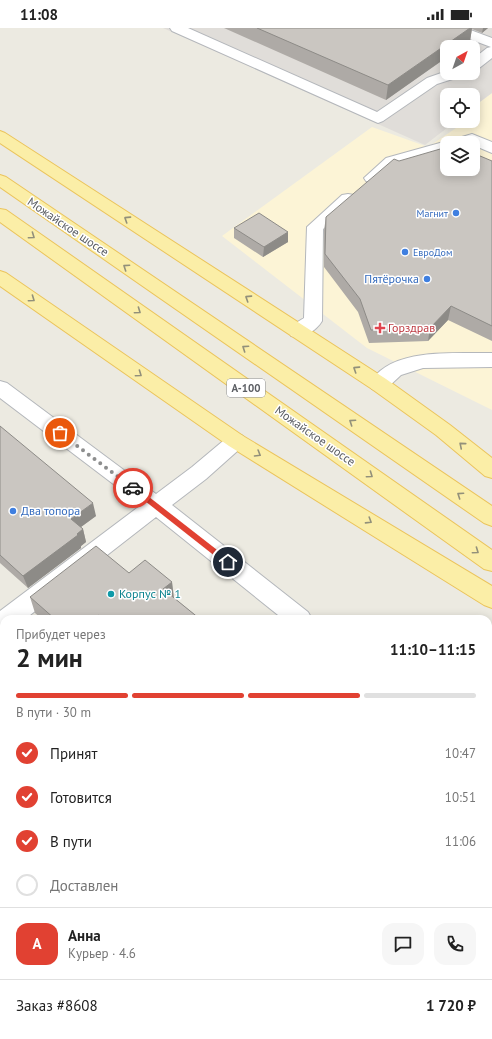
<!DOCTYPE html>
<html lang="ru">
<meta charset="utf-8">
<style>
body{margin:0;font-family:"PT Sans",sans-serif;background:#f6f6f6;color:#222;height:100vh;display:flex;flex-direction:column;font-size:15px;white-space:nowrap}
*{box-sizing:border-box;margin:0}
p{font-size:13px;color:#767676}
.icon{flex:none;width:22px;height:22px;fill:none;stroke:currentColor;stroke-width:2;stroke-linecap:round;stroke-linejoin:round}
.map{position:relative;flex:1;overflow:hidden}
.panel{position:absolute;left:0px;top:587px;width:492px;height:424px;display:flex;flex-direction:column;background:#fff;border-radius:12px 12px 0 0;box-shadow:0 2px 10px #0003}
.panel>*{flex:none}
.needle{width:26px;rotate:40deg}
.controls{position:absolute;left:440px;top:12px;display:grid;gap:8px}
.controls a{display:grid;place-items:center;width:40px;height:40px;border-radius:8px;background:#fff;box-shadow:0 2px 10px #0003;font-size:20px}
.pin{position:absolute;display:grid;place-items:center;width:34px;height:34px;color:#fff;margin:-17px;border:2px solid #fff;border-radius:50%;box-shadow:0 1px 4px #0007}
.courier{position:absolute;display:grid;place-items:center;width:40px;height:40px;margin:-20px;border:3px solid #e14132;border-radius:50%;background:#fff;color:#222;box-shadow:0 1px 5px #0007}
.headline em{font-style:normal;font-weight:700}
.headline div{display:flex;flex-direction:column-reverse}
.headline{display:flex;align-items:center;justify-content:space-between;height:68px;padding:0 16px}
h1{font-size:26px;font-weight:700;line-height:30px}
.bar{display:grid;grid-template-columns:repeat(4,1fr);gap:6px 4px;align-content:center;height:48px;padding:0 16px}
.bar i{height:5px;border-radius:3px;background:#e0e0e0}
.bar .active{background:#e14132}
.bar p{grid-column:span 4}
.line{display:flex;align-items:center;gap:10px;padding:0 16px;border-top:1px solid #e0e0e0}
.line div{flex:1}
.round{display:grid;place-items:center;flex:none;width:42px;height:42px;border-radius:12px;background:#f6f6f6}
ol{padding:0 16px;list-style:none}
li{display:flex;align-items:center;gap:12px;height:44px}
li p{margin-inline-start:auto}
li .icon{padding:4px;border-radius:50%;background:#e14132;color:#fff;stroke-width:4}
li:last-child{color:#767676}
li i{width:22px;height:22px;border:2px solid #e0e0e0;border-radius:50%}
.status{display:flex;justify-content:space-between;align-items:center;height:28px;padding:0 20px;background:#fff;direction:ltr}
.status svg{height:11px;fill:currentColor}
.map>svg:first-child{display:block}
.commercial{fill:#fcf4d6;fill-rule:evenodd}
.industrial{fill:#e0ddd9;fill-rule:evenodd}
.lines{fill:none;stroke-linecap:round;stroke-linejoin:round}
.minor-casing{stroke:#b4b7bb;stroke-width:2}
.major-casing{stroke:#ebc45c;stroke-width:2}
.minor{fill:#fff;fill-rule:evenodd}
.major{fill:#fbeea7;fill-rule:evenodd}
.wall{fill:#aeaaa6}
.shaded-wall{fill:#8d8b87}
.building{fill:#cac6c1;stroke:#8d8b87}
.oneway{stroke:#92907a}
.route{fill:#e14132}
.done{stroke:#8d8e8e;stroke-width:4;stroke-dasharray:0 7.2}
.shop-dot{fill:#3f7fe0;stroke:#fff;stroke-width:1.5}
.health-dot{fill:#e0444e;stroke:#fff;stroke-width:1.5}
.culture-dot{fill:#0f9aa8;stroke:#fff;stroke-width:1.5}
.labels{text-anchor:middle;stroke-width:3;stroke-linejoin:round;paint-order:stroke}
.far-shop-label{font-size:10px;fill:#366cbe;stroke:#fff;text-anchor:end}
.shield{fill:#fff;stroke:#8c8e91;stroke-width:1}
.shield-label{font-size:11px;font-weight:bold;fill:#5a5d62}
.street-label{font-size:12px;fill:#5a5d62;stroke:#fff}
.shop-label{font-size:12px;fill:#366cbe;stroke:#fff;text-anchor:end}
.health-label{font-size:12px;fill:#be3a42;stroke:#fff;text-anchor:start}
.culture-label{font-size:12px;fill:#0d838f;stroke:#fff;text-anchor:start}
</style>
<div class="status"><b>11:08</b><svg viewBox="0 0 49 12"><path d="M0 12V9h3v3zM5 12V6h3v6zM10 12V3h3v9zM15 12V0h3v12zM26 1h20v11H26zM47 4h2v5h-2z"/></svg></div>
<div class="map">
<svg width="492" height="1011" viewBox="0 0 492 1011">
<rect width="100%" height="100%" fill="#eceae1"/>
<path class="commercial" d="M492,65V382L367,320L222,208L372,99L428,119L462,96L456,93H473V79ZM447,115H473V141H447Z"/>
<path class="industrial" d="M163,0H492V65L473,79V67H447V93H456L425,117ZM447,19H473V45H447Z"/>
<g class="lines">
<defs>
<path id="minor" d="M170,0H188L377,84L427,50L447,43V45H464L462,48L437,56L383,93L378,95L172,3Z
M446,0H465L492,10V30L478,41L473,42V31L487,20L491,19L448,3Z
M472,106L492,114V125L473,117V115H447V123C434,126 409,131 398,136C386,142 381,157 366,153L364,150L386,130L447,113L451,114L452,112Z
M348,166L354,167L356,171L354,175L323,201L322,293C316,303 303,311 291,308L289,303L291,298L304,290L307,199L342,167Z
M492,325V339L423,340L401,347L386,361L379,363L372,361L369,356C391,318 455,326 492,325Z
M0,353L7,355L156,466L192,439L229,408L236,405L243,408L246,413L243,418L206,451L172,477L308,584L312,591H283L156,489L25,591H4V600L0,599V583L141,477L0,370Z
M0,613L4,615V638L0,636Z
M488,728L492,729V756L488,755Z
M0,884L4,885V916L0,915Z
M91,1007H124L125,1011H93Z
M203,1007H235L233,1011H202Z"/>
<path id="major" d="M0,103L5,105L386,351L450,397L492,430V450L485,448L436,407L372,361L0,115Z
M0,147L6,149L492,478V498L484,495L0,159Z
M0,181L6,182L492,522V543L484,541L0,194Z
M0,243L6,245L243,408L492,558V580L484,577L229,418L0,258Z"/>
</defs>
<use href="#minor" class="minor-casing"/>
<use href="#major" class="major-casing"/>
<use href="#minor" class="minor"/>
<use href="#major" class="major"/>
</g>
<path class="wall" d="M224,0H488L482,5L472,1L470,13L386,72Z
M399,133H492V313L448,292L428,313L369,315L358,284L324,239V202L326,189Z
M234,200L288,204V214L263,229L234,210Z
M0,398L96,488L81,499L83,501L86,514L81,518V520L28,560L0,535Z
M129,545L172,554L173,569L200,591H42L35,585L30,569Z"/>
<path class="shaded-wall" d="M470,0H472L470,13L461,19H447V29L386,72L388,57Z
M483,0H488L482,5Z
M288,204V214L263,229L264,219Z
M451,278L448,292L428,313L430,300Z
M93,475L96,488L74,504L71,491Z
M83,501L86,514L81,518V520L28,560L23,548Z
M172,554L174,570L163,561Z
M98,587L99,591H94Z
M492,832V834L488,839V837Z
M154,1007H156L153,1011H150Z"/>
<path class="building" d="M257,0H470L388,57Z
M447,119V141H473V125L492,133V298L451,278L430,300L371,302L360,271L325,226L326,189L394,131L399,133Z
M259,185L288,204L264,219L234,200Z
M0,398L93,475L71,491L83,501L77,506L78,507L23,548L0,527Z
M96,518L129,545L145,532L172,554L163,561L200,591H103L98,587L94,591H55L30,569Z
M4,808V842L0,838V812Z
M488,811L492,815V832L488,837Z
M488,848L492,851V889L488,895Z
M488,897L492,901V956L488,962Z
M128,1007H154L150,1011H131Z
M334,1007H456L453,1011H331Z"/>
<defs><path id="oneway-chevron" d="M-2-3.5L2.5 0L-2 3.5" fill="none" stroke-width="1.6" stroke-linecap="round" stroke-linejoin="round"/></defs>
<g class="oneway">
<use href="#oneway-chevron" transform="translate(127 191) rotate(-147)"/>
<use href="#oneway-chevron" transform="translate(32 208) rotate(35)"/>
<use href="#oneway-chevron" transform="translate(126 239) rotate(-146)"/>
<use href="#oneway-chevron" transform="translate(248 270) rotate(-147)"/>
<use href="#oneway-chevron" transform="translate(32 271) rotate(35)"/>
<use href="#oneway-chevron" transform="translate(138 283) rotate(35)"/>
<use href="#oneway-chevron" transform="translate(245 320) rotate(-146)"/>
<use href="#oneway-chevron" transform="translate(356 341) rotate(-147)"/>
<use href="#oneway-chevron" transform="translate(139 346) rotate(35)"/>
<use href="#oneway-chevron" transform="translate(352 394) rotate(-146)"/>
<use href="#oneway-chevron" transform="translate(462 417) rotate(-140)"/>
<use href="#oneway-chevron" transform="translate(258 426) rotate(31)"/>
<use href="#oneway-chevron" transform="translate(370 447) rotate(35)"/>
<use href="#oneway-chevron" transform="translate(460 467) rotate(-146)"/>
<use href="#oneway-chevron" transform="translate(369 493) rotate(32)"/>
<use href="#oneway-chevron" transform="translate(476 523) rotate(35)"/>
</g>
<path class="route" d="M131,458H135L230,532V536H225L131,462Z"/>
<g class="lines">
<path class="done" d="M60,405L133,460"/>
</g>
<g class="shop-dot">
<circle cx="456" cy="185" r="4"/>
<circle cx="405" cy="224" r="4"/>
<circle cx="427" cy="251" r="4"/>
<circle cx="13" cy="483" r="4"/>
</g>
<path class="health-dot" d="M378 294h4v4h4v4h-4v4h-4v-4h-4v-4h4z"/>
<circle class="culture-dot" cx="111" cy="566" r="4"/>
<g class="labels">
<g class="far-shop-label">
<text x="448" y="189">Магнит</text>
<text x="413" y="228" text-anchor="start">ЕвроДом</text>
</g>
<rect class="shield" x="227" y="351" width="38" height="18" rx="3"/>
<g class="shield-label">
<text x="246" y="364">А-100</text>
</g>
<g class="street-label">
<text transform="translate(68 199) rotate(34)" y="4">Можайское шоссе</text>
<text transform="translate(315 408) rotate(35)" y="4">Можайское шоссе</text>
</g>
<g class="shop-label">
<text x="419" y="255">Пятёрочка</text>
<text x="21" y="487" text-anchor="start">Два топора</text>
</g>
<g class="health-label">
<text x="388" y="304">Горздрав</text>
</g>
<g class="culture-label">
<text x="119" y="570">Корпус № 1</text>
</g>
</g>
</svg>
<div class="controls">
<a><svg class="needle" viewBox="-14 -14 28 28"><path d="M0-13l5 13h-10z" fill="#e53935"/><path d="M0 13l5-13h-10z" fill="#767676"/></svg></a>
<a><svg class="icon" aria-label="locate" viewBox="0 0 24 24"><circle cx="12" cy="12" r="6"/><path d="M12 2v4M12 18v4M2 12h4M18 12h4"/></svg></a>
<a><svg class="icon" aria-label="layers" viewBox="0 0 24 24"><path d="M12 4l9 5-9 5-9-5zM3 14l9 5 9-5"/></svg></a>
</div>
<div class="pin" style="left:60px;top:405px;background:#ea580c"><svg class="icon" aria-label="bag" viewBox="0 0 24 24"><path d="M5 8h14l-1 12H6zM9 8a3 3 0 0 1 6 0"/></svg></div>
<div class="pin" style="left:228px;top:534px;background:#1f2937"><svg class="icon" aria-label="home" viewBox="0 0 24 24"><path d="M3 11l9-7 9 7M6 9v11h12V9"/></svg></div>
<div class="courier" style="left:133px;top:460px"><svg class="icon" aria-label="car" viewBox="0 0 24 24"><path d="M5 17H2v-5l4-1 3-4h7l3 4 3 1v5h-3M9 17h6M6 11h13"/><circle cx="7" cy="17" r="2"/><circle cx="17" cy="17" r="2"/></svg></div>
<section class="panel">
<div class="headline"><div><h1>2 мин</h1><p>Прибудет через</p></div><em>11:10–11:15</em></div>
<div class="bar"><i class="active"></i><i class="active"></i><i class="active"></i><i></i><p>В пути · 30 m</p></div>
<ol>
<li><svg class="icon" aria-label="check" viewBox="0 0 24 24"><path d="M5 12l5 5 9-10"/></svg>Принят<p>10:47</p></li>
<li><svg class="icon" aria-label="check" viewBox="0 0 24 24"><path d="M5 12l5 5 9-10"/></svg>Готовится<p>10:51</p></li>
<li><svg class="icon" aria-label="check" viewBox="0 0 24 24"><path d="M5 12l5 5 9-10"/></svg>В пути<p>11:06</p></li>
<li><i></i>Доставлен</li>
</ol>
<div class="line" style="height:72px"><b class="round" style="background:#e14132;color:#fff">А</b><div><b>Анна</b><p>Курьер · 4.6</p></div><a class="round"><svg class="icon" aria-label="chat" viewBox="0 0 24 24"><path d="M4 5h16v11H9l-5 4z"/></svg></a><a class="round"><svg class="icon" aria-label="phone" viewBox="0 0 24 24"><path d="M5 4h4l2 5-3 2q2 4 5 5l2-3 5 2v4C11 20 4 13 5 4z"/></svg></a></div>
<div class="line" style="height:52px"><div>Заказ #8608</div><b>1 720 ₽</b></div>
</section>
</div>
